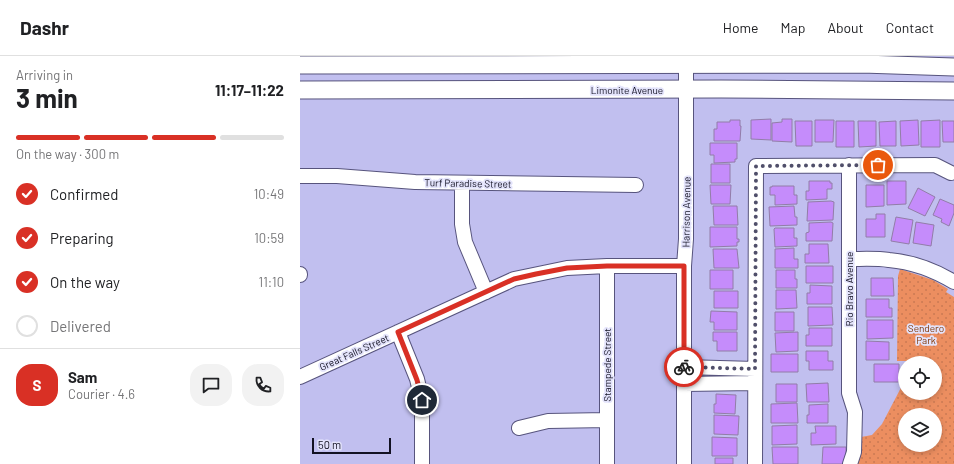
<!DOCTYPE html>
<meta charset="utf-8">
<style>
body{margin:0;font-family:Barlow,sans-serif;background:#f2f2f2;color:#202124;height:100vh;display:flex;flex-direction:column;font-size:15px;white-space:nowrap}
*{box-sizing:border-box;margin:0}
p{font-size:13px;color:#757577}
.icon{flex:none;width:22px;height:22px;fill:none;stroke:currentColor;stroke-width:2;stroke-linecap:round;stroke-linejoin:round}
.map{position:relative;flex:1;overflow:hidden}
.sheet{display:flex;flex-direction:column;background:#fff;width:300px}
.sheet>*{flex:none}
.fabs{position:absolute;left:598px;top:300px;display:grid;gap:8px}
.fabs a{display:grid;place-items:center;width:44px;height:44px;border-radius:50%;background:#fff;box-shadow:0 2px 6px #0003;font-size:20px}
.scale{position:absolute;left:12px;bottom:10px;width:79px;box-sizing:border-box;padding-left:4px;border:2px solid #131223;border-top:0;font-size:11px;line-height:14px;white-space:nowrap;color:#131223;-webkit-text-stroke:3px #e3e3fb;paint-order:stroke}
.pin{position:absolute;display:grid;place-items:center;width:34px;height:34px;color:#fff;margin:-17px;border:2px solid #fff;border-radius:50%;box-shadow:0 1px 4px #0007}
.courier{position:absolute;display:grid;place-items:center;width:40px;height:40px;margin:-20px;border:3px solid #d93025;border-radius:50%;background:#fff;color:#222;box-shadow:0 1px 5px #0007}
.summary em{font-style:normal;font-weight:700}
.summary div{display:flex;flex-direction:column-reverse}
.summary{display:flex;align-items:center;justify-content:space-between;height:68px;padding:0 16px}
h1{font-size:26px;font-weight:700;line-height:30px}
.bar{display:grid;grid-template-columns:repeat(4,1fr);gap:6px 4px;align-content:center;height:48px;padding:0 16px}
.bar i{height:5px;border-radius:3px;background:#e0e0e0}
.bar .on{background:#d93025}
.bar p{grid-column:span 4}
.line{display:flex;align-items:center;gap:10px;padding:0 16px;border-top:1px solid #e0e0e0}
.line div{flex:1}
.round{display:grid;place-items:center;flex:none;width:42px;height:42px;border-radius:16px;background:#f2f2f2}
ol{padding:0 16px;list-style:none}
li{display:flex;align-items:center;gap:12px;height:44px}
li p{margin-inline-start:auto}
li .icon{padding:4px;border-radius:50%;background:#d93025;color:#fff;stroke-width:4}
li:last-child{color:#757577}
li i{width:22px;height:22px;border:2px solid #e0e0e0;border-radius:50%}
header{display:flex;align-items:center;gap:24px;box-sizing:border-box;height:56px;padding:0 20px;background:#fff;border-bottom:1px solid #e0e0e0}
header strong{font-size:19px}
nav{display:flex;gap:22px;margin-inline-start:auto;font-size:14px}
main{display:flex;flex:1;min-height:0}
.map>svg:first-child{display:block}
.park{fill:url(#park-dots);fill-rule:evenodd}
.building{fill:#c58cfb;stroke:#927da8}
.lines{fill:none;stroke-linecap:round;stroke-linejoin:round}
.minor-casing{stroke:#57547d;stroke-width:16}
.major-casing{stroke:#57547d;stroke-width:19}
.minor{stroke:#fff;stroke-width:14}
.major{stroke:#fff;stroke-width:17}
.done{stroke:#504f6a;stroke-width:4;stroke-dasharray:0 7.2}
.route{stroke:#d93025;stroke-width:5}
.labels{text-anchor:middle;stroke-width:3.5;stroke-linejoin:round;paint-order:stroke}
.street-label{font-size:10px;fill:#131223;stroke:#e3e3fb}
.park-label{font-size:10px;fill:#813707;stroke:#e3e3fb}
</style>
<header>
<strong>Dashr</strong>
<nav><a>Home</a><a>Map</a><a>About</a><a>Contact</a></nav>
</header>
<main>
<section class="sheet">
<div class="summary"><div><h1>3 min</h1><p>Arriving in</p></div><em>11:17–11:22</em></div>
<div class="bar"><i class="on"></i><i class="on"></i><i class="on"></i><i></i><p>On the way · 300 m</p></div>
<ol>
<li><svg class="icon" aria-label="check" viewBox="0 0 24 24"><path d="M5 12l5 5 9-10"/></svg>Confirmed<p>10:49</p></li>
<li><svg class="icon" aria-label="check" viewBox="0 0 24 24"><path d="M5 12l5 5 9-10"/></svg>Preparing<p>10:59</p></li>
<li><svg class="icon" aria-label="check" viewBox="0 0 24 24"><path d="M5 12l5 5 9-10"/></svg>On the way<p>11:10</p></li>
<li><i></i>Delivered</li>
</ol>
<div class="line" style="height:72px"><b class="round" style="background:#d93025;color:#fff">S</b><div><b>Sam</b><p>Courier · 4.6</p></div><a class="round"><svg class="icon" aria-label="chat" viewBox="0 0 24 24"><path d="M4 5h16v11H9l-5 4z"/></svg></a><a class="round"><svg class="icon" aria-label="phone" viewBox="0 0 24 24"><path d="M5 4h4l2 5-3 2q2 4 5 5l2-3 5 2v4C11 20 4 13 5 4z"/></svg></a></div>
</section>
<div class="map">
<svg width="654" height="408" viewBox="0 0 654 408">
<defs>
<pattern id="park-dots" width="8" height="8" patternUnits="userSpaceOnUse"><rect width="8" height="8" fill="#ec8e60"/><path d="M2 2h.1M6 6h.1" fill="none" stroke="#ca7953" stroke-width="1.8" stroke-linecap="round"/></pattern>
</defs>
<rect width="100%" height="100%" fill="#c1bfef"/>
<path class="park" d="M600,213L633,224L648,233L646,236L654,241V408H556L560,401L561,381L572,379L582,368L605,324V337H635V307H614V305H597L598,220ZM605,359H635V389H605Z"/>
<path class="building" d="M471,63V84L451,83V64Z
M482,63H492V86L472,85V67L482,66Z
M430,64H440V70H441L440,85H414V73H417V66H430Z
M515,64H534L533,86H515Z
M618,64L619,89L601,90L600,65Z
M640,64V91H621V65Z
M495,65H512V90H496Z
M536,65H554V91H536Z
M558,65H576V90L559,91Z
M596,65V90H580L579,66Z
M642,65H654V86H643Z
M410,87H437V103H435V106L414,107V99H410Z
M411,108H430V127H411Z
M509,125H530V127H532V133H527V143L506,144V135H509Z
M587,125H606V148L587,149Z
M410,129H431L430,148H411Z
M566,129H584V150L566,151Z
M472,130H494V139H497V148L475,149V139H470V131H472Z
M618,132L635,141L625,160L608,152Z
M640,143L654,149V157L649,170L641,166L642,163L633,159Z
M531,145L534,146L533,164L507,165L508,146Z
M413,150H437L438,169H414Z
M494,150L495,161H497V169L470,170L469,151Z
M576,158H585V181H566V163H576Z
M596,161L613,164L609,188L591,185Z
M531,166L533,167L532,185H506V177L509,176V167Z
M616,166L634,169L631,190L613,187Z
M410,171H437V183H439V186H437V190L410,191Z
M475,172H494V182H497V190L475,191L474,173Z
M509,188H528L529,207H505V198H509Z
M494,192V203H498V212H475V193Z
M413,193H437L439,212H414Z
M506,210H533V227H506Z
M410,214H433V233H410Z
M476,214H495V223H497V232H476Z
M571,222H593L594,240H571Z
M510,229L532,230V248H507V237H510Z
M476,234H496L497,252L476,253Z
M414,235H438V252H414Z
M566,243H589V252H592V261H566Z
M508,251H532L533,269L508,270Z
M411,255L437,256V274H414V266H410Z
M475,256H494V275H475Z
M567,264H593V282L567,283Z
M509,272H532V290H506V279H509Z
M413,276H437V295H417V285H413Z
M498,276V295L476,296L475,277Z
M566,285L589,286V304H566Z
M506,295H528V305H533V314H509V305H506Z
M471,298H498V316H471Z
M574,308H599V326H574Z
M528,327L529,346H507L506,328Z
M476,328H497V346H476Z
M416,338L436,339L435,358L414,357V348H416Z
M497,347L498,367H471V348Z
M528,348V367H507V359H509V349Z
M414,359L439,360L438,379L414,378Z
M497,369V388L472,389V370Z
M515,370H536V388L511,389V377H516Z
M412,381L437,382V400H412Z
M472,391H498V408H473Z
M523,391H546V408H522Z
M415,402H433V408H415Z"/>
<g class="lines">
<defs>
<path id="minor" d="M549,109V337L555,356L554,396L550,408
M0,120H37L115,126L336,129
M162,127V168L165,186L186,236
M549,203C562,203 576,202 589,204C613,206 634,214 654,226
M307,210V408
M0,218V219
M98,276L117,323L122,344V408
M384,311L455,313
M0,321L214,223L267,212L307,210H384
M384,328L454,327
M219,372L248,365L307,364
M384,408V210L386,183V0
M455,408L456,110L635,109L651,117"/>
<path id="major" d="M0,9L562,8L654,11
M0,34L421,33L654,35"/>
</defs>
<use href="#minor" class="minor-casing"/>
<use href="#major" class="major-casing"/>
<use href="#minor" class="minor"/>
<use href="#major" class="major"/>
</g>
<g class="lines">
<path class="done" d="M384,311L455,313L456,110L578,109"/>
<path class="route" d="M122,344L117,324L98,276L214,223L236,218L267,212L307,210H384V311"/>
</g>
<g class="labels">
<g class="street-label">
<text x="327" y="38">Limonite Avenue</text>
<text transform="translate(168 127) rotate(1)" y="4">Turf Paradise Street</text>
<text transform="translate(386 156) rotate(-89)" y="4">Harrison Avenue</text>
<text transform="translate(549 233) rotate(-90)" y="4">Rio Bravo Avenue</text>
<text transform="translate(54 296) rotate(-24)" y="4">Great Falls Street</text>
<text transform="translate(307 309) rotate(-90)" y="4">Stampede Street</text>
</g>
<g class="park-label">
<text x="626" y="276">Sendero<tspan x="626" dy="12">Park</tspan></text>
</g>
</g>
</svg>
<div class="fabs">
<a><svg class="icon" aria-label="locate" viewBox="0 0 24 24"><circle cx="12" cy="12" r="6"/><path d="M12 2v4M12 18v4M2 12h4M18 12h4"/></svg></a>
<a><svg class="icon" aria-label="layers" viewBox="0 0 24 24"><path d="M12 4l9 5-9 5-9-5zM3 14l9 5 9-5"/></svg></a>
</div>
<div class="scale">50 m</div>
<div class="pin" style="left:578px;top:109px;background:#ea580c"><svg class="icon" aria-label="bag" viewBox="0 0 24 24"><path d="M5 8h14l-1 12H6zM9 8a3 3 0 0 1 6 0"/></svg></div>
<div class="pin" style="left:122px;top:344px;background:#1f2937"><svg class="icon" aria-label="home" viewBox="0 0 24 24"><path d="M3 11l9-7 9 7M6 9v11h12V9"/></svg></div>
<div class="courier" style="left:384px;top:311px"><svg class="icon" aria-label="bike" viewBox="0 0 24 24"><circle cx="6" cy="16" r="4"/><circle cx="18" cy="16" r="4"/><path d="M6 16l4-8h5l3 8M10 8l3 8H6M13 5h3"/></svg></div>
</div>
</main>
